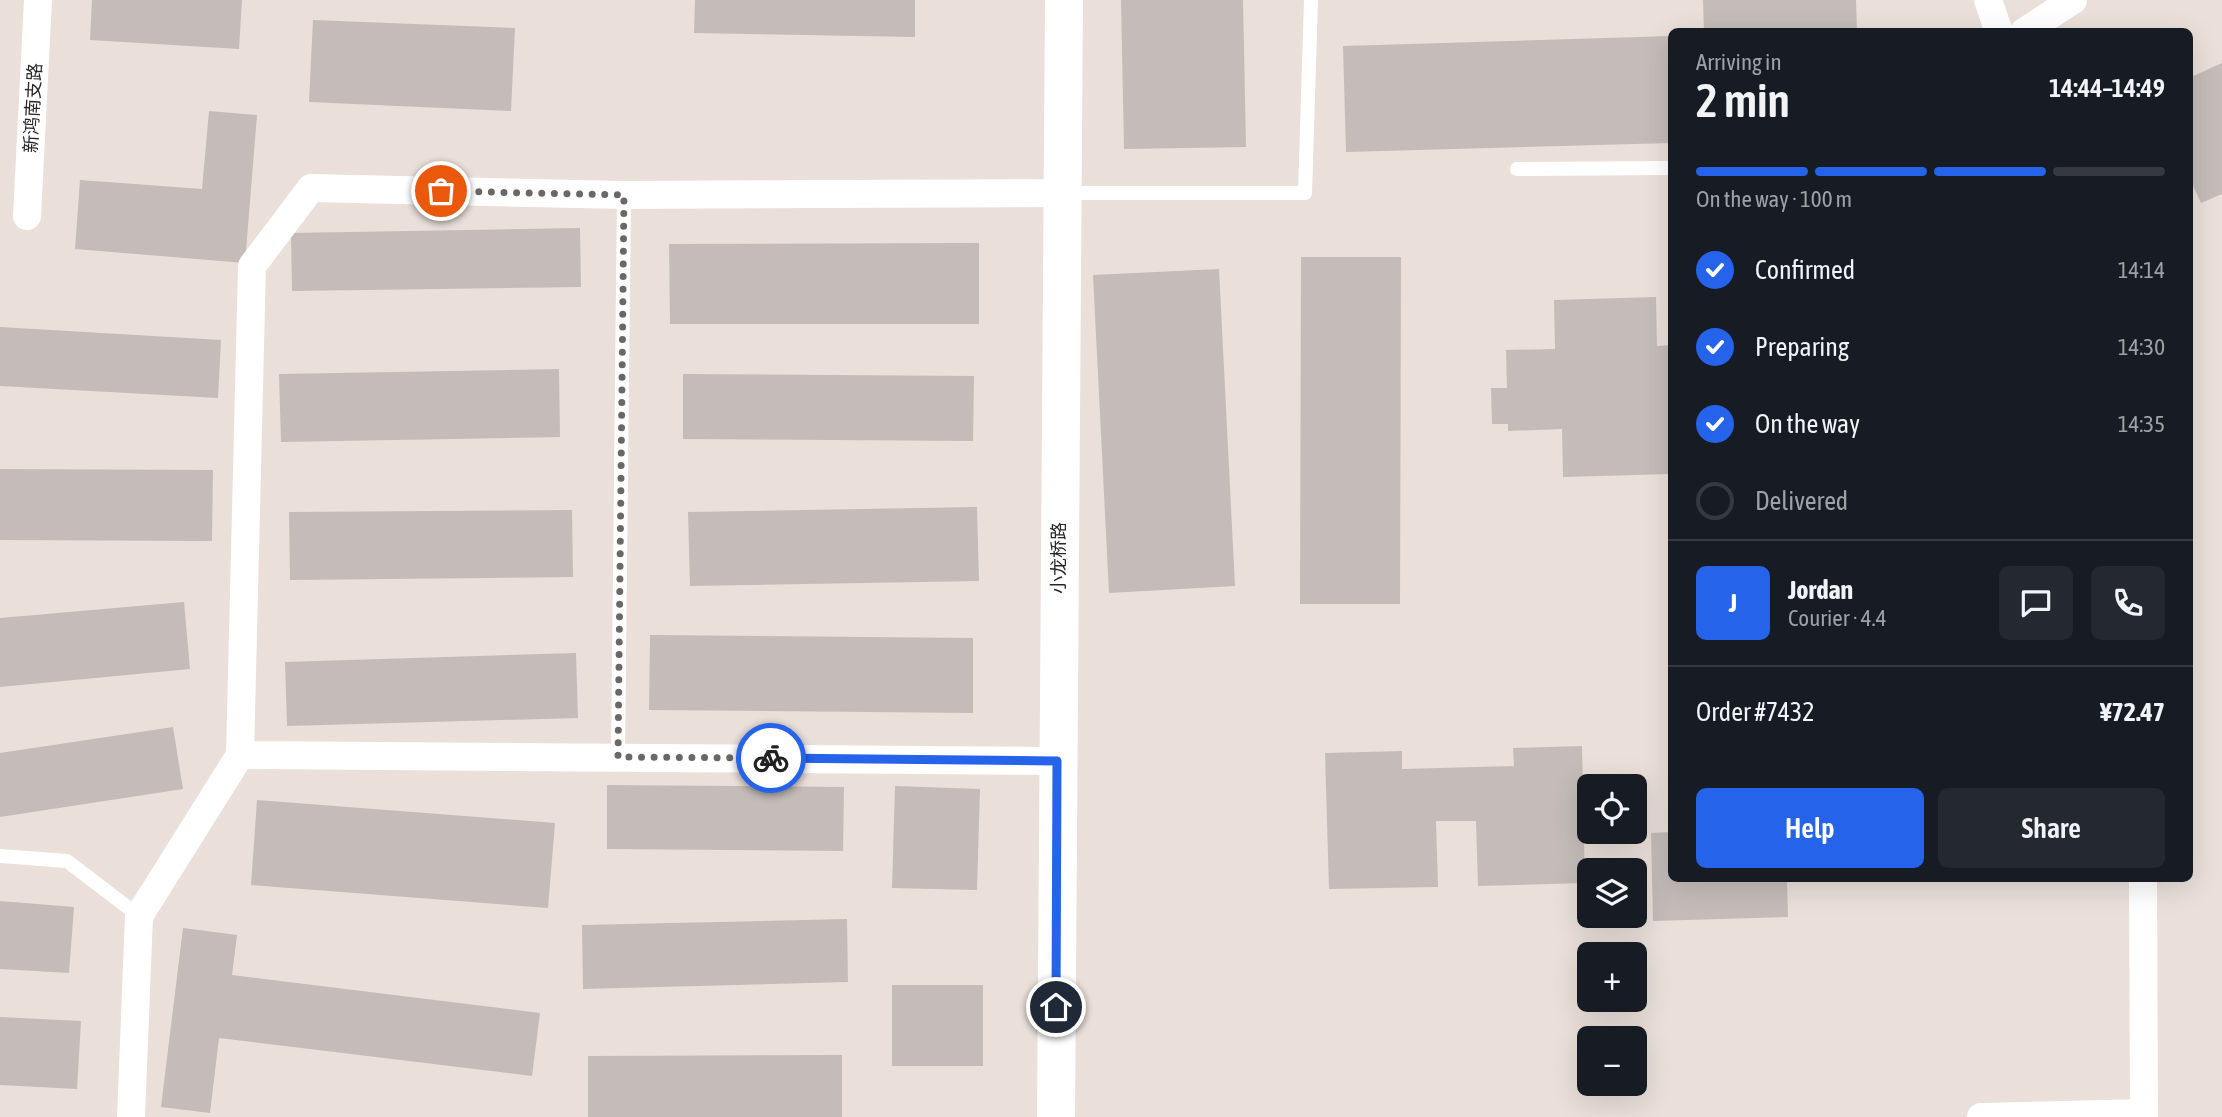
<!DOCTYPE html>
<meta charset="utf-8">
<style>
body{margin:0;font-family:"Asap Condensed","Noto Sans SC",sans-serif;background:#242831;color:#f1f3f6;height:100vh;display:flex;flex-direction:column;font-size:26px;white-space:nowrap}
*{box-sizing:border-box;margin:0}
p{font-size:23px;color:#9ea1a6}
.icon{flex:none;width:38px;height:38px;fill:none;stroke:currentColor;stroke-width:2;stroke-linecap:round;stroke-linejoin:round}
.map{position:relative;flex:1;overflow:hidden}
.details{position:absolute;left:1668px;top:28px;width:525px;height:854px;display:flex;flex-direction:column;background:#171b24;border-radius:10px;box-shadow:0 7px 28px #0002}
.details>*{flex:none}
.fabs{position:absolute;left:1577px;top:774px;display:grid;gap:14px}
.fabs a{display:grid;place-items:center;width:70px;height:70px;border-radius:10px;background:#171b24;box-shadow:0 7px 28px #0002;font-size:35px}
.pin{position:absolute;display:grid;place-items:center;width:60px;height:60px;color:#fff;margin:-30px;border:4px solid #fff;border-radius:50%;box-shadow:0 2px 7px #0007}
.courier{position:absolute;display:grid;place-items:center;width:70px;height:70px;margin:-35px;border:5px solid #2563eb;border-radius:50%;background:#fff;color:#222;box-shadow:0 2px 9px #0007}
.headline em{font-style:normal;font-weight:600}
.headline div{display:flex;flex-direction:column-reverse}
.headline{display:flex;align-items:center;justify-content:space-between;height:119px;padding:0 28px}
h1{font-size:46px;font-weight:600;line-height:52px}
.bar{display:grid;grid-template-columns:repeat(4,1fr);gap:10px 7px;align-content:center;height:84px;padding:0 28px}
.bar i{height:9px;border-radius:5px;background:#363941}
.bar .on{background:#2563eb}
.bar p{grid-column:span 4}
.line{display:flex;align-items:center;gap:18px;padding:0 28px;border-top:2px solid #363941}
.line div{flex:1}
.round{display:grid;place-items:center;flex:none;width:74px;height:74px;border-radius:10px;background:#242831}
ol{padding:0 28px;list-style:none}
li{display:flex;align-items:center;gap:21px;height:77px}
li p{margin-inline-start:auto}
li .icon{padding:7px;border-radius:50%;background:#2563eb;color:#fff;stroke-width:4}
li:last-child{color:#9ea1a6}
li i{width:38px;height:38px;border:4px solid #363941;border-radius:50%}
.cta{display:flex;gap:14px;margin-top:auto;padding:14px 28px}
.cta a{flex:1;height:80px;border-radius:10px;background:#2563eb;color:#fff;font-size:28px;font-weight:600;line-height:80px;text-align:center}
.cta a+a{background:#242831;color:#f1f3f6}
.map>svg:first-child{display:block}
.building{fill:#c5bcb9}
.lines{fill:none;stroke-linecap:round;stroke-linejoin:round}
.lane{stroke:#fff;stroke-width:14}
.street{stroke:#fff;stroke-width:28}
.secondary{stroke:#fff;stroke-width:38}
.done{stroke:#6b6765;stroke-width:7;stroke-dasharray:0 12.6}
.route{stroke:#2563eb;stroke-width:9}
.labels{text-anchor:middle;stroke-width:6;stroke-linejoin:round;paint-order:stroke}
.street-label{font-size:18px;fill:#272727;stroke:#fff}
</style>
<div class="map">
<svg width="2222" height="1117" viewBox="0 0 2222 1117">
<rect width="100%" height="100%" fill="#eadfd9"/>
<path class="building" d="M92,0H242L239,49L90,40Z
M695,0H915V37L694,33Z
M1121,0H1243L1246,147L1124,149Z
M1703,0H1856L1857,32H1704Z
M313,20L515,28L511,111L309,102Z
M1671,36V143L1346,152L1343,46Z
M2222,63V194L2201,203L2189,177V78Z
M209,111L257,115L245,263L75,249L80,180L202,189Z
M580,228L581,287L292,291L291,233Z
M979,243V324H670L669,244Z
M1301,257H1401L1400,604H1300Z
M1219,269L1235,586L1109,593L1093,275Z
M1656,297L1657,346L1671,345V474L1563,477L1562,429L1508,431V424H1492L1491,388H1507L1506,350L1555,349L1554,300Z
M0,327L221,340L218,398L0,386Z
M559,369L560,437L281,442L279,374Z
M683,374L974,376L973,441L683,439Z
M0,469L213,470L212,541L0,540Z
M977,507L979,581L690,586L688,512Z
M572,510L573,577L290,580L289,512Z
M184,602L190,669L0,687V618Z
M650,635L973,638V713L649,710Z
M576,653L578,718L287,726L285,662Z
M173,727L183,789L0,817V753Z
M1582,746L1585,883L1478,886L1476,821H1436L1438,887L1329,889L1325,753L1402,751V769L1514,766L1513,748Z
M607,785L844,787L843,851L607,849Z
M895,786L980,789L977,890L892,888Z
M257,800L555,823L548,908L251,885Z
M1671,832V878H1787L1788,917L1653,921L1651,833Z
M0,901L74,907L69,973L0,969Z
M847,919L848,982L583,989L582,925Z
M183,928L237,935L232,975L540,1013L532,1076L219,1038L210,1113L161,1107Z
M892,985H983V1066H892Z
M0,1017L81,1021L77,1089L0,1085Z
M842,1055V1117H588V1056Z"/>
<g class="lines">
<path class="lane" d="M1517,169L1671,168
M1063,193H1305L1311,0
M618,756L624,195
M0,856L67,861L139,916"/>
<path class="street" d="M1988,0L1999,32
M2024,32L2073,0
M27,216L38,0
M240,755L1057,761
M2143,878L2144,1117
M131,1117L139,916L240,755L252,266L311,188L624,195L1061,193
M1981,1117L2144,1113"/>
<path class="secondary" d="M1056,1117L1064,0"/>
</g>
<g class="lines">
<path class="done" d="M441,191L624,195L618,757L771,758"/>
<path class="route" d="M771,758L1057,761L1056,1007"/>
</g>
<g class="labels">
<g class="street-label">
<text transform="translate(33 108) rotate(-87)" y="6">新鸿南支路</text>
<text transform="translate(1059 558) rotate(-90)" y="6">小龙桥路</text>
</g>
</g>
</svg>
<div class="fabs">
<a><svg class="icon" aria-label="locate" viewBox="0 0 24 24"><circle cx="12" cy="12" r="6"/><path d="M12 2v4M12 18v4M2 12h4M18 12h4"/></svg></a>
<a><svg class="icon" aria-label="layers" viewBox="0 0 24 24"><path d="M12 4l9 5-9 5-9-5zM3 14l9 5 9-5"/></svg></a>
<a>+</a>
<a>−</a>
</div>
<div class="pin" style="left:441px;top:191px;background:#ea580c"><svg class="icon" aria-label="bag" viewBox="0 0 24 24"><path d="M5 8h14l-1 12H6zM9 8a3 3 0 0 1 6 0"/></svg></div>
<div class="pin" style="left:1056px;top:1007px;background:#1f2937"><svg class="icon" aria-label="home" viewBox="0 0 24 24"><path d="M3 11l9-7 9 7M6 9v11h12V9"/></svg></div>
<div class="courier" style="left:771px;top:758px"><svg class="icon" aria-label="bike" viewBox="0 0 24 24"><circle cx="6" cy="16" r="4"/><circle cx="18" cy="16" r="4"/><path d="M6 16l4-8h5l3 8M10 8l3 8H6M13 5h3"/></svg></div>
<section class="details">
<div class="headline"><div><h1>2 min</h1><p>Arriving in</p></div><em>14:44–14:49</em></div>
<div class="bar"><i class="on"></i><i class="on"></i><i class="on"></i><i></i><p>On the way · 100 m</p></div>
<ol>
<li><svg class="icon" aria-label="check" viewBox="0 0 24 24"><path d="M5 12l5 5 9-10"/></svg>Confirmed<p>14:14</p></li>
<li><svg class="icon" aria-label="check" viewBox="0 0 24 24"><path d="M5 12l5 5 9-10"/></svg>Preparing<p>14:30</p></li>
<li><svg class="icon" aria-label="check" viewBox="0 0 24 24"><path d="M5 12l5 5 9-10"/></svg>On the way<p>14:35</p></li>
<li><i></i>Delivered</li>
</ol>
<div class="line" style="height:126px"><b class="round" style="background:#2563eb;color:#fff">J</b><div><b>Jordan</b><p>Courier · 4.4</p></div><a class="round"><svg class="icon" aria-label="chat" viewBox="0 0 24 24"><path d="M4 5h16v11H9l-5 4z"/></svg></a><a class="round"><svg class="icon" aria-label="phone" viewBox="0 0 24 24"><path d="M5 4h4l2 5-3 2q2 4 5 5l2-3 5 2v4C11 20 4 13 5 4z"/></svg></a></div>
<div class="line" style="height:91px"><div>Order #7432</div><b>¥72.47</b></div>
<div class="cta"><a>Help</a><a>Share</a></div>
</section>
</div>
